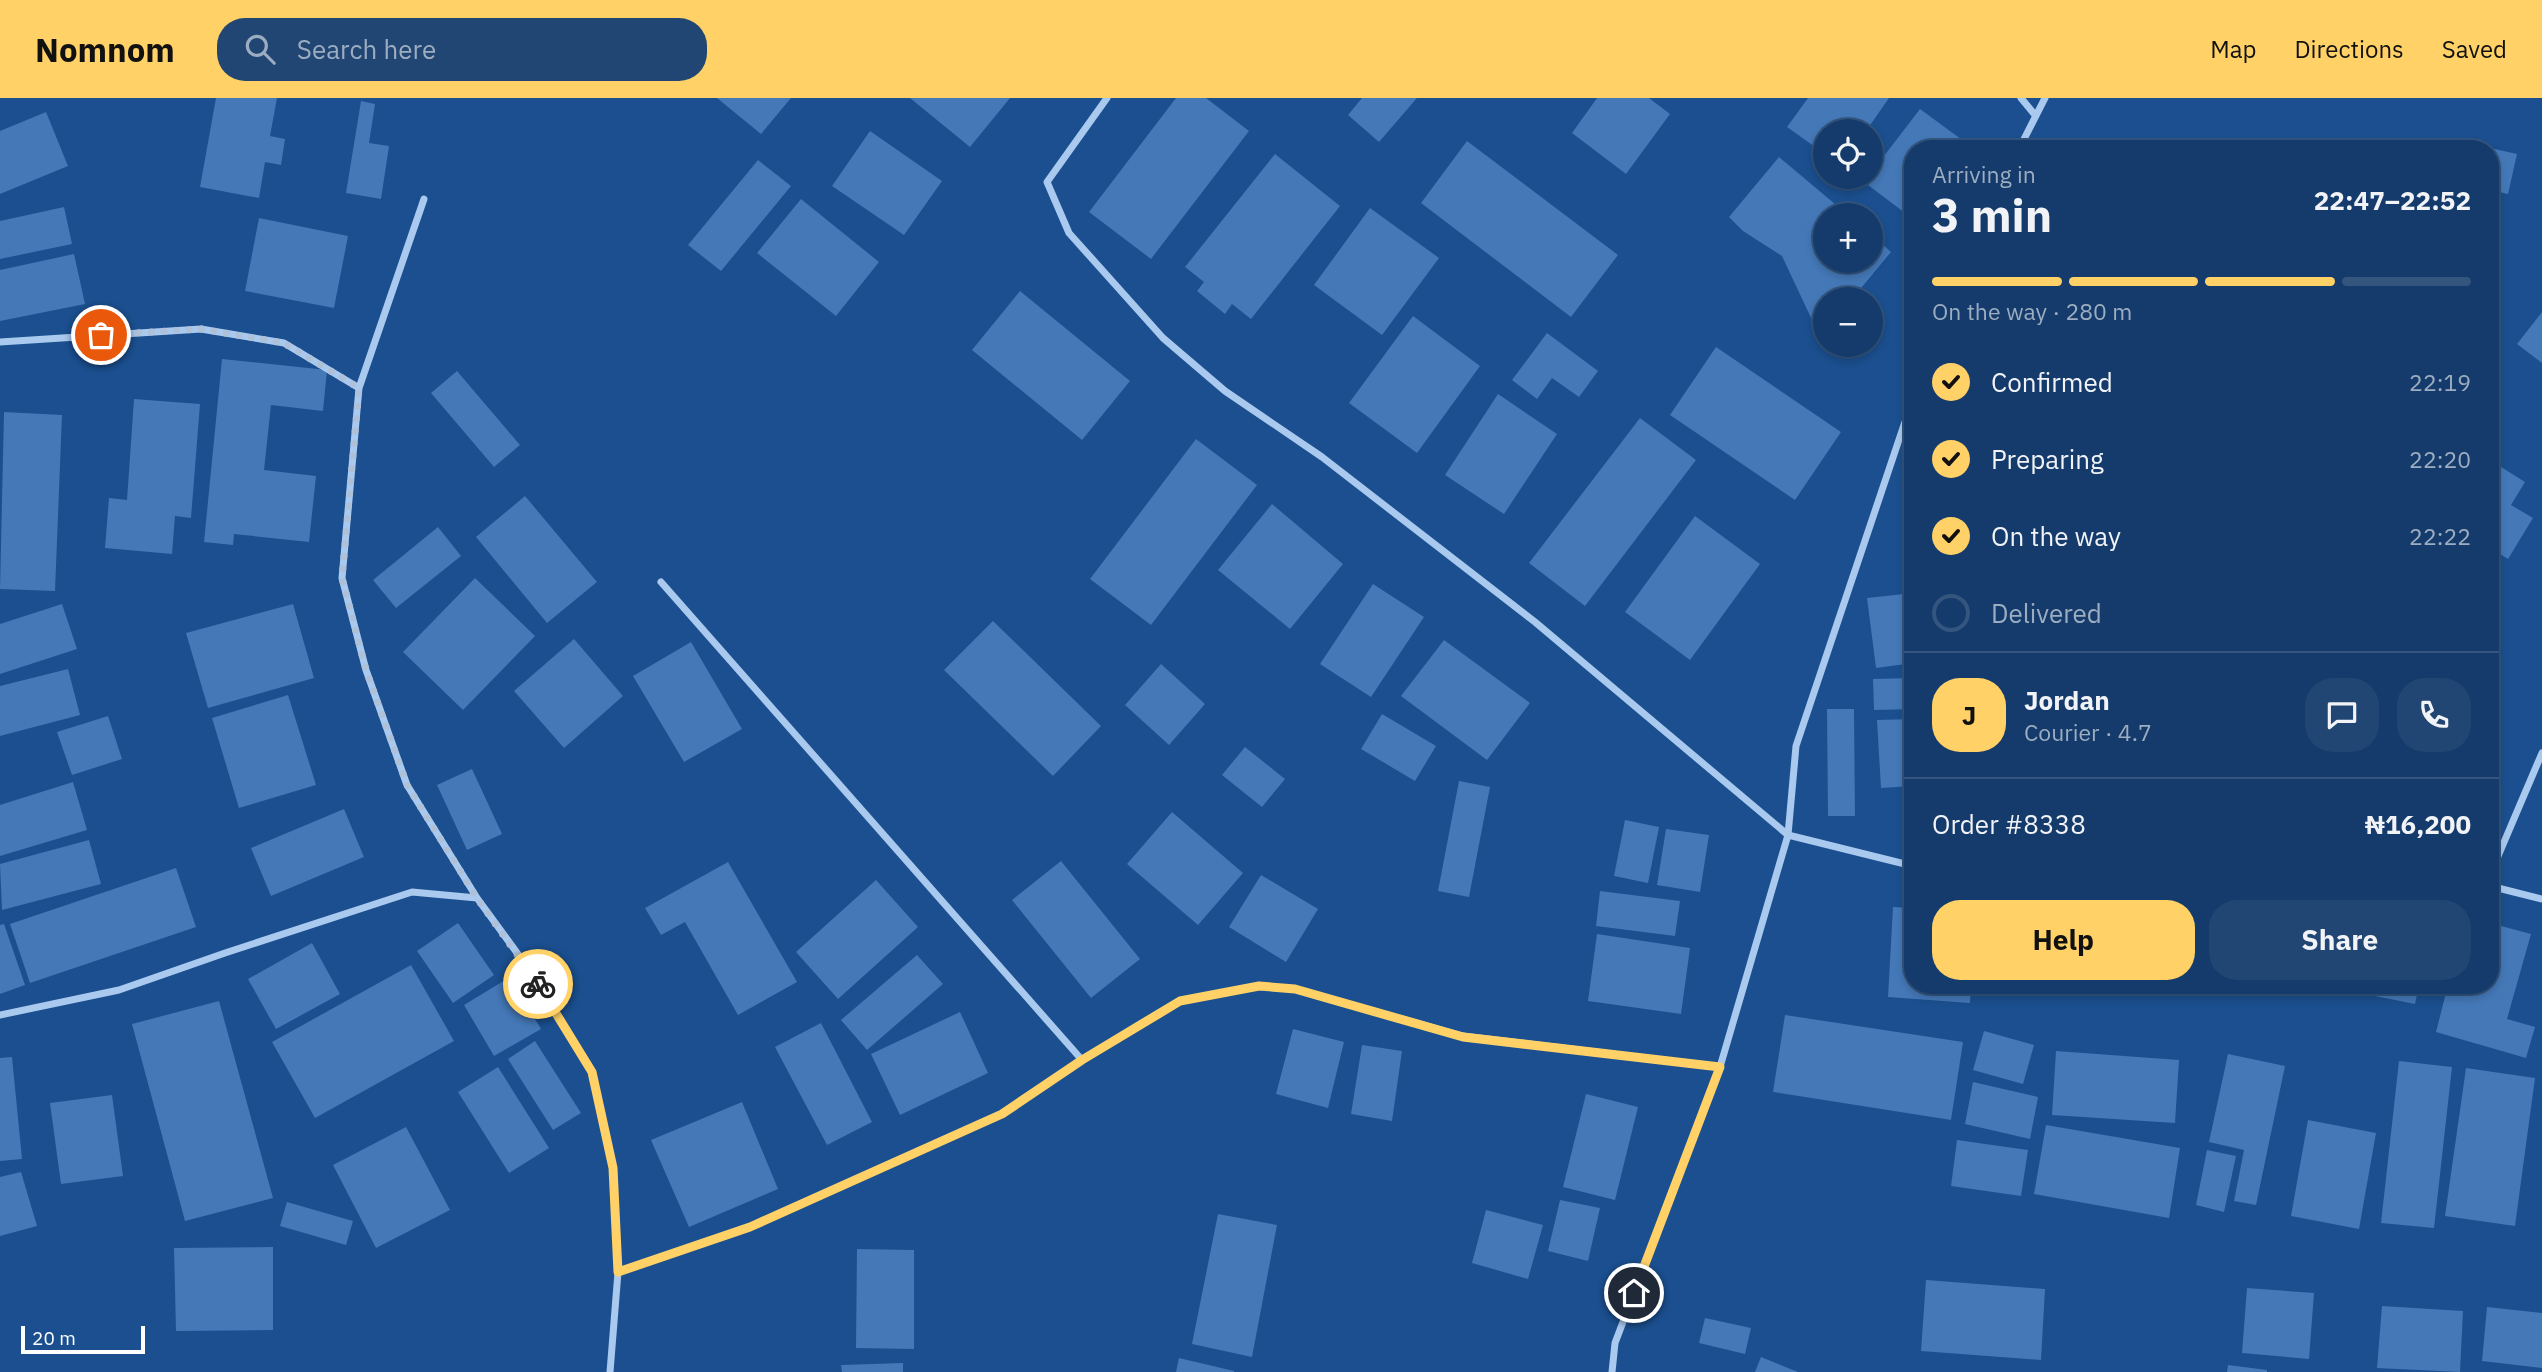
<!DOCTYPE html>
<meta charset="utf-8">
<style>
body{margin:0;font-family:"IBM Plex Sans",sans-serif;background:#214673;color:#f1f3f6;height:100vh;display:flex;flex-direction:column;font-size:26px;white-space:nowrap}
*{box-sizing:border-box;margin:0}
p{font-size:23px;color:#9dadc1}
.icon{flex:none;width:38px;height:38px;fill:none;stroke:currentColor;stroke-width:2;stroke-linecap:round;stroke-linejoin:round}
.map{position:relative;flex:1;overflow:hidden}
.panel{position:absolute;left:1904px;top:42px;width:595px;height:854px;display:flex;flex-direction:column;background:#143b6b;border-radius:28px;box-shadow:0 4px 10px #0003,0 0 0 2px #33557e}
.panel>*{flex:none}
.buttons{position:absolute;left:1813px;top:21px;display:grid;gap:14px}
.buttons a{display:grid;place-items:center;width:70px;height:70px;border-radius:50%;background:#143b6b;box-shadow:0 4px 10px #0003,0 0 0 2px #33557e;font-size:35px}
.scale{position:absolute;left:21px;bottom:18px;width:124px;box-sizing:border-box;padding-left:7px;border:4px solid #fff;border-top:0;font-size:19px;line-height:24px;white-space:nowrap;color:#fff;-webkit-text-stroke:5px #1b4f8f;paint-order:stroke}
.pin{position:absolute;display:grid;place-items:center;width:60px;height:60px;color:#fff;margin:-30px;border:4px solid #fff;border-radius:50%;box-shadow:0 2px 7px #0007}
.courier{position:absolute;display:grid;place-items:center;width:70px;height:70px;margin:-35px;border:5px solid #ffd166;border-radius:50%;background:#fff;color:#222;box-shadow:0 2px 9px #0007}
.headline em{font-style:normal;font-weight:700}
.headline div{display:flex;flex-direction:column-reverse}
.headline{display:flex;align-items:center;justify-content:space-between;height:119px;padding:0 28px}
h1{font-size:46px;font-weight:700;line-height:52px}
.bar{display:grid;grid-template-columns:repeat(4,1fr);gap:10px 7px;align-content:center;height:84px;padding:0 28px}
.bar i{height:9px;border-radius:5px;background:#33557e}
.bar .active{background:#ffd166}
.bar p{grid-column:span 4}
.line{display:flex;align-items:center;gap:18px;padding:0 28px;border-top:2px solid #33557e}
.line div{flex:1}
.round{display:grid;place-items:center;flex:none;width:74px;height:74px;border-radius:28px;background:#214673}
ol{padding:0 28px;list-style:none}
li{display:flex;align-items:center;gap:21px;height:77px}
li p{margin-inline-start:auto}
li .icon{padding:7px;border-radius:50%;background:#ffd166;color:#111;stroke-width:4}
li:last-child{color:#9dadc1}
li i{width:38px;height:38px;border:4px solid #33557e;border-radius:50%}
.cta{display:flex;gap:14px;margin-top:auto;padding:14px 28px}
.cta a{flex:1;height:80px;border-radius:28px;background:#ffd166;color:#111;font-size:28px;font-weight:700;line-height:80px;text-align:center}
.cta a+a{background:#214673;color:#f1f3f6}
header{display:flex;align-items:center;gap:42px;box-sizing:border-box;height:98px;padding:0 35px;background:#ffd166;color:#111}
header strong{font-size:33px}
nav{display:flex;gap:38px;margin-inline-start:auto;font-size:24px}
.search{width:490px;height:63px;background:#214673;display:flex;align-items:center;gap:18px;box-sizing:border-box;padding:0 24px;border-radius:28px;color:#9dadc1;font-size:26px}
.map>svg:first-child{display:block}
.building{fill:#4478b7}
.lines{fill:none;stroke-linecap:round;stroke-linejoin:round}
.minor{stroke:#a9c9ee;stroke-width:7}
.done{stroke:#afc1d8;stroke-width:7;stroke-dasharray:0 12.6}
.route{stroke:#ffd166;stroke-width:9}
</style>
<header>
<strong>Nomnom</strong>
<div class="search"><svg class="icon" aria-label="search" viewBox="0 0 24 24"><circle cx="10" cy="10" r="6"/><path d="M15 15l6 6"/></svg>Search here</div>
<nav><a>Map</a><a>Directions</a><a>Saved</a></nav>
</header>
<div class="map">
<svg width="2542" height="1274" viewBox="0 0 2542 1274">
<rect width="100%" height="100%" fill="#1b4f8f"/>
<path class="building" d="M216,0H277L270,38L285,41L281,67L265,64L259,100L200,89Z
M717,0H791L761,36Z
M910,0H1010L970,49Z
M1176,0H1206L1249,33L1151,161L1089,114Z
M1362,0H1417L1379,44L1348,17Z
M1597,0H1649L1670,16L1626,76L1572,35Z
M1808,0H1889L1866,33H1825V56L1787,29Z
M361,3L375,6L369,45L389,48L381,101L346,95Z
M1920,11L1965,44L1960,51H1913V113L1909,118L1864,84Z
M46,14L68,68L0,96V33Z
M870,33L942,83L904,137L832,88Z
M1467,43L1618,157L1571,219L1421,105Z
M2460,43L2488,50V51H2458Z
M2490,50L2517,56L2508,96L2490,92Z
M1275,56L1340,108L1251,221L1232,206L1225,216L1197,193L1204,184L1185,169Z
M1779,59L1848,117H1825V163H1871V136L1891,154L1852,201H1825V233L1820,239L1782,158L1743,133L1729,119Z
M758,62L791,88L721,173L688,147Z
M801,101L879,164L836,218L757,155Z
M64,109L72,146L0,161V123Z
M1370,110L1439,160L1382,237L1314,187Z
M259,120L348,138L334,210L245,193Z
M74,156L85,206L0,223V172Z
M1020,193L1130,283L1082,342L972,252Z
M2542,214V265L2517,246Z
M1413,218L1480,268L1417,355L1349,305Z
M1547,235L1598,273L1579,299L1552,280L1537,301L1512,282Z
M1716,249L1841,334L1795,402L1670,317Z
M222,261L327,272L323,313L271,307L264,372L316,378L309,444L234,436L233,447L204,444Z
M457,273L520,347L494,369L431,295Z
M1498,296L1557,336L1504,416L1445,377Z
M134,301L200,306L191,420L175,418L172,456L105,450L109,400L127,402Z
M4,314L62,317L55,493L0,491Z
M1640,320L1696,362L1585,508L1529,465Z
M1196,341L1257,387L1151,527L1090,481Z
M2490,362L2525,384L2511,407L2533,420L2508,461L2490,450Z
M525,398L597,484L547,525L476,439Z
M1272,406L1343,466L1290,531L1218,472Z
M1695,418L1760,466L1690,562L1625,514Z
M438,429L461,458L396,510L373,482Z
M475,480L535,538L463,612L403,554Z
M1373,486L1424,519L1371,599L1320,566Z
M1913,495V565L1876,570L1867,500Z
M62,506L77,551L0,576V526Z
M293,506L314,580L208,610L186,535Z
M993,523L1101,628L1053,678L944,572Z
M574,541L623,598L564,650L514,593Z
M1444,542L1530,605L1487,662L1401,598Z
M691,544L742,631L684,664L633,578Z
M1161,566L1205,606L1169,647L1125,607Z
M68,571L80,617L0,638V588Z
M1913,580V611L1874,612L1873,581Z
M288,597L316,687L239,710L212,620Z
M1827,611H1854L1855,718H1828Z
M1382,616L1436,648L1415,683L1361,651Z
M108,618L122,661L72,677L57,634Z
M1913,621V688L1881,690L1877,622Z
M1245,649L1285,681L1262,709L1222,677Z
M472,671L502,736L467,752L437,687Z
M1459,683L1490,689L1469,799L1438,793Z
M73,684L87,732L0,758V707Z
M344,711L364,759L271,798L251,750Z
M1172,714L1243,775L1198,827L1127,766Z
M1625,722L1659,729L1648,785L1614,778Z
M1666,731L1709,737L1700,794L1657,787Z
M89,742L101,786L2,812L0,766Z
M1061,763L1140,861L1091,900L1012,802Z
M728,764L797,884L738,917L685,824L661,837L645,810Z
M176,770L196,829L30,885L10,826Z
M1261,777L1318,811L1286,864L1229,829Z
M876,782L918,829L838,901L796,854Z
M1600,793L1680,803L1675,838L1596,828Z
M1893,809L1913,810V887H1971L1970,905L1888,899Z
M458,825L494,877L453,905L417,853Z
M2490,825L2531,836L2507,921L2535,929L2526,960L2436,934L2448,887H2490Z
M4,826L25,887L0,896V827Z
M1597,836L1690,850L1681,916L1588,903Z
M312,845L340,896L276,931L248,881Z
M917,857L943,886L867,952L841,922Z
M411,867L454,943L315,1020L272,944Z
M510,879L541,931L494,958L464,907Z
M2362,887H2419L2415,906L2360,895Z
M219,903L273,1100L185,1123L132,926Z
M960,914L988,975L900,1017L871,956Z
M1785,917L1963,944L1951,1022L1773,994Z
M821,925L872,1024L827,1047L775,949Z
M1293,931L1344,944L1328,1010L1276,996Z
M1984,933L2034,947L2023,986L1973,972Z
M535,943L581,1015L553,1032L508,961Z
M1362,947L1402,953L1392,1023L1351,1016Z
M2056,953L2179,962L2175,1025L2052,1017Z
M2228,956L2285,968L2256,1107L2234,1103L2244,1052L2209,1044Z
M12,959L22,1061L0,1063V960Z
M2399,963L2452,969L2434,1130L2381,1125Z
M498,969L549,1050L509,1075L458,994Z
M2466,970L2535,980L2515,1128L2445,1118Z
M1973,984L2038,999L2030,1041L1965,1026Z
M1586,996L1638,1009L1615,1102L1563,1089Z
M112,997L123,1078L61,1086L50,1005Z
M742,1004L778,1091L689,1129L651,1042Z
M2308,1022L2376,1035L2359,1131L2291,1118Z
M2046,1027L2180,1050L2169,1120L2034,1096Z
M406,1029L450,1112L376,1150L333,1067Z
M1957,1042L2028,1052L2021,1098L1951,1088Z
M2207,1052L2236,1058L2224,1114L2196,1107Z
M21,1074L37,1128L0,1138V1079Z
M1560,1102L1600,1110L1588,1163L1548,1153Z
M287,1104L353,1123L346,1147L280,1128Z
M1486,1112L1543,1127L1528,1181L1472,1165Z
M1218,1116L1277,1127L1252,1259L1192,1246Z
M273,1149V1232L176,1233L174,1150Z
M857,1151L914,1152V1251L856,1250Z
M1926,1182L2045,1191L2041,1262L1921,1253Z
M2247,1190L2314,1195L2309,1261L2242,1255Z
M2382,1208L2463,1213L2460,1274L2377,1270Z
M2487,1209L2542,1215V1270L2482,1263Z
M1705,1220L1751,1230L1745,1256L1699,1245Z
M1761,1259L1798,1274H1755Z
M1179,1260L1234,1273V1274H1176Z
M903,1265V1274H842L841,1267Z
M2228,1267L2267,1272V1274H2227Z"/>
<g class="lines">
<path class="minor" d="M1107,0L1047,84L1069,135L1163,240L1225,293L1322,359L1535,524L1788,737L1913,768
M2021,0L2035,17
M2019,51L2045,0
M424,101L359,290L342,480L366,572L407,687L477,800
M0,244L201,231L284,245L359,290
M661,484L1082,962
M2490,777L2542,655
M2490,788L2542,801
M0,917L119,892L225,855L412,794L477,800L531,874L592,974L613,1071L618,1174L610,1274
M618,1174L750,1129L1002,1016L1082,962L1180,903L1259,888L1295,891L1463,938L1720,969
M1612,1274L1615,1245L1720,969L1788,737L1796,648L1913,300"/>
</g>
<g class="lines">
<path class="done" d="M101,237L201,231L284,245L359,290L342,480L366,572L407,687L477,800L538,886"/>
<path class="route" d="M538,886L592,974L613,1070L618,1174L750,1129L1002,1016L1082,962L1180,903L1259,888L1295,891L1463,939L1720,969L1634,1195"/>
</g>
</svg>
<div class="buttons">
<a><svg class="icon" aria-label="locate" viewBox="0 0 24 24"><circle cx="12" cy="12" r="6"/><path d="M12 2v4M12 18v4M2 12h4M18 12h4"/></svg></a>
<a>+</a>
<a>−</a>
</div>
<div class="scale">20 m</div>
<div class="pin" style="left:101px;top:237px;background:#ea580c"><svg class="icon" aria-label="bag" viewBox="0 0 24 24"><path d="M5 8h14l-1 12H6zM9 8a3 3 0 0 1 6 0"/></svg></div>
<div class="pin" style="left:1634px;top:1195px;background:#1f2937"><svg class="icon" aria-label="home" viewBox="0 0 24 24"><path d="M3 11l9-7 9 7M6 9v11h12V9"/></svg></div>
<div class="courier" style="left:538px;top:886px"><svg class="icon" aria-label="bike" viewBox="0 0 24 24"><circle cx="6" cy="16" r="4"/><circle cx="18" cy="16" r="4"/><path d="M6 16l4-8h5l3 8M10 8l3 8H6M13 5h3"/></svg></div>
<section class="panel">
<div class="headline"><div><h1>3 min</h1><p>Arriving in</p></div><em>22:47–22:52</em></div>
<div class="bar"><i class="active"></i><i class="active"></i><i class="active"></i><i></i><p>On the way · 280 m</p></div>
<ol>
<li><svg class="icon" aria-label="check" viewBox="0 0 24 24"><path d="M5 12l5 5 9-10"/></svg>Confirmed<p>22:19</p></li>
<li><svg class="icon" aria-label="check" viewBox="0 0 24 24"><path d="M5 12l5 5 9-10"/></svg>Preparing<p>22:20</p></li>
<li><svg class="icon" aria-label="check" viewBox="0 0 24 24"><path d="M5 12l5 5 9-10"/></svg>On the way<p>22:22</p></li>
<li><i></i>Delivered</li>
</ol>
<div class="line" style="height:126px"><b class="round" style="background:#ffd166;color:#111">J</b><div><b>Jordan</b><p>Courier · 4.7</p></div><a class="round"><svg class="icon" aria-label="chat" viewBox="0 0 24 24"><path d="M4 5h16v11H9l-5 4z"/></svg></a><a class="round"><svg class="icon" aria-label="phone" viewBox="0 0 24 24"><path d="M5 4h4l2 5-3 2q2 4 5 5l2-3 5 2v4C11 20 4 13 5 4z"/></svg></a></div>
<div class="line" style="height:91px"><div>Order #8338</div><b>₦16,200</b></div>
<div class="cta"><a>Help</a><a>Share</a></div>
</section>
</div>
